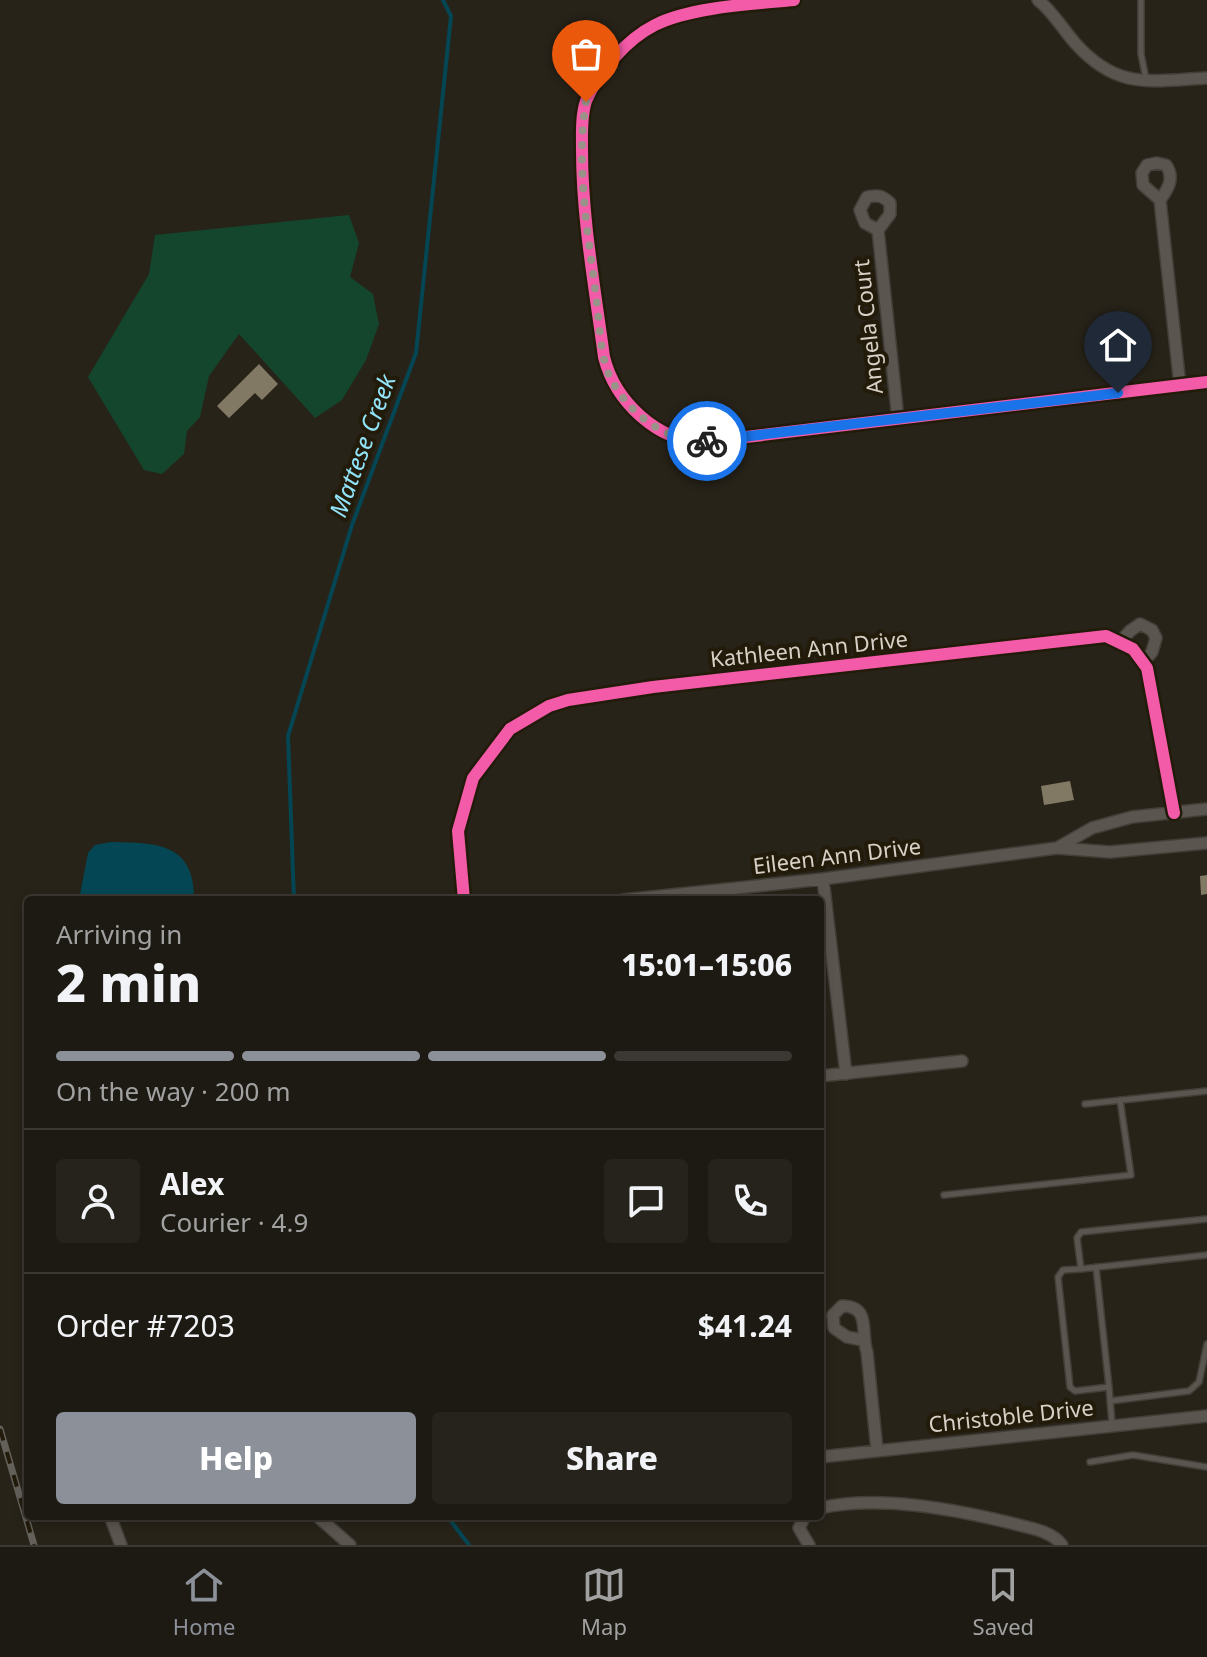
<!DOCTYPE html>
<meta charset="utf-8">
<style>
body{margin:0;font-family:"Noto Sans",sans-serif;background:#25231c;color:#f1f3f6;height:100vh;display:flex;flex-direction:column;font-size:30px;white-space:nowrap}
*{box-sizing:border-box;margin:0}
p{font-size:26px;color:#a0a1a0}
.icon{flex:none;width:44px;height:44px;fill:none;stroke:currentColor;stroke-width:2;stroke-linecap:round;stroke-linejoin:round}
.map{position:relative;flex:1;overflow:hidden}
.drawer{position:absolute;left:24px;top:896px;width:800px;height:624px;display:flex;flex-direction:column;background:#1d1a13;border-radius:8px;box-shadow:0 4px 12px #0003,0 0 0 2px #3b3833}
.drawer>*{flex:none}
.pin{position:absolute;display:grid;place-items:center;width:68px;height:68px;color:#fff;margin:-82px -34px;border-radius:50% 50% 50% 0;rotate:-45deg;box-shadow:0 0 8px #0007}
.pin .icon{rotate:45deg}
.courier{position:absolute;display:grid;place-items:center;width:80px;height:80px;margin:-40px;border:6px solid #1a73e8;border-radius:50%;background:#fff;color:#222;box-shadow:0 2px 10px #0007}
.overview em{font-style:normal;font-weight:800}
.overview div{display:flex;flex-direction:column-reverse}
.overview{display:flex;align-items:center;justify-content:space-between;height:136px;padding:0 32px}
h1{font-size:52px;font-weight:800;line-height:60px}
.bar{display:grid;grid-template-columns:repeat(4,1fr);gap:12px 8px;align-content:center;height:96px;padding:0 32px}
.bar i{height:10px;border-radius:6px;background:#3b3833}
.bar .selected{background:#8c9099}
.bar p{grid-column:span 4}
.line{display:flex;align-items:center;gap:20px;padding:0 32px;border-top:2px solid #3b3833}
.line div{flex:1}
.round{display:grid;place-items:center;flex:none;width:84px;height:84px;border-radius:8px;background:#25231c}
.button{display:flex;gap:16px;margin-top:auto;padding:16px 32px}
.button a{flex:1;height:92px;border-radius:8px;background:#8c9099;color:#fff;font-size:32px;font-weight:800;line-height:92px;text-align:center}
.button a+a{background:#25231c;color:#f1f3f6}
.tab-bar{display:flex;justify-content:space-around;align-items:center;height:112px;border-top:2px solid #3b3833;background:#1d1a13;font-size:22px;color:#a0a1a0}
.tab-bar a{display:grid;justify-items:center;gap:4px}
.tab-bar .selected{color:#8c9099}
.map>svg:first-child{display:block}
.green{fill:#13462c}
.water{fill:#044653}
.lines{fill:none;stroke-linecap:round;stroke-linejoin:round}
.stream{stroke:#044653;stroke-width:4}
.building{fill:#827964}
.service-casing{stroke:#433f38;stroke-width:8}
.minor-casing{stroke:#433f38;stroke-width:14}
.service{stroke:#5a554e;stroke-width:5}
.minor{stroke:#5a554e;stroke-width:11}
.rail-casing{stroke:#63605a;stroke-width:7}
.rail{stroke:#231b0a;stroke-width:4;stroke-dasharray:12;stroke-linecap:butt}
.cycleway-casing{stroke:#231b0a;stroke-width:17}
.cycleway{stroke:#f35aa7;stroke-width:12}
.done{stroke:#999389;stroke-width:8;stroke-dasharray:0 14.4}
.route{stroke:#1a73e8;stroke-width:10}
.labels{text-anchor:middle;stroke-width:8;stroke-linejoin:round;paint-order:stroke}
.street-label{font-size:22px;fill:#d6d0c6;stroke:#231b0a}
.water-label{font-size:24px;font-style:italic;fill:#92e4fa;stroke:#231b0a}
</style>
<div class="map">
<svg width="1207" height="1545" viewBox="0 0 1207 1545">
<rect width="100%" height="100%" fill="#272319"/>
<path class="green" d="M349,215L359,243L350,277L373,294L379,324L366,360L342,400L315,418L239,334L209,376L200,417L187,431L184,454L162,474L144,470L88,377L149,274L155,235Z"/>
<path class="water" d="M111,842C155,843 195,842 194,900H79L88,853L95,845Z"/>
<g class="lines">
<path class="stream" d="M294,900L288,736L352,525L416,353L451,16L443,0
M447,1516L469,1545"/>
</g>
<path class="building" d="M259,364L278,384L262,400L255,393L229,418L217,406Z
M1070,781L1074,800L1044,805L1041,786Z
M1207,875V894L1201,895L1200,876Z"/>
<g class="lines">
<defs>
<path id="service" d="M1141,0V54L1146,79
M1085,1104L1207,1091
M944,1195L1131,1175L1120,1100
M1096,1267L1109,1387
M1081,1269L1207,1255
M1110,1401L1189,1391L1199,1382L1207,1344
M1112,1424L1109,1387L1075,1391L1070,1387L1058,1277L1063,1270L1081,1269L1077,1238L1081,1232L1207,1219
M1090,1462L1133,1455L1207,1467"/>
<path id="minor" d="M794,0C754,4 690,7 655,25C627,39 598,72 586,101C581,116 582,134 582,150C582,219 595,288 604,357C615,401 657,442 704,442L1207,382
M1038,0C1053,12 1062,28 1075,43C1117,90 1149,81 1207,78
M1160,200L1143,185L1142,173L1147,165L1157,163L1166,165C1175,178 1168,189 1160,200L1180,386
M878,230L865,223L860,210L867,197C877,195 882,195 890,203V214L878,230L898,419
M1119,643L1130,631L1140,624L1152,630L1156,638L1152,652L1143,662
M1057,848L1092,828L1132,817L1207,809
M823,879L846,1074
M464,900L458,831L473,778L510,729L549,706L568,700L653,687L1106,636L1133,649L1147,668L1174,813
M623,900L823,879L1057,848L1110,852L1207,843
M820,1076L962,1061
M863,1340L847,1337L834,1328L833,1315L842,1306C872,1306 860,1333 867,1352L877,1450
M820,1457L1207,1416
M820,1508C880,1495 953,1509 1011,1523C1028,1528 1051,1530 1062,1545
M110,1516L121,1545
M317,1516L350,1545
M805,1516L799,1528L809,1545"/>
</defs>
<use href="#service" class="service-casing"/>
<use href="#minor" class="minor-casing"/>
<use href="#service" class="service"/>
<use href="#minor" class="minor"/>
<defs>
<path id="rail" d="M0,1429L34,1545"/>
</defs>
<use href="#rail" class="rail-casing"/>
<use href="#rail" class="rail"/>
<defs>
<path id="cycleway" d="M794,0C754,4 690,7 655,25C627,39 598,72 586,101C581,116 582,134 582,150C582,219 595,288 604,357C615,401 657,442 704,442L1207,382
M464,900L458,831L473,778L510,729L549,706L568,700L653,687L1106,636L1133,649L1147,668L1174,813"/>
</defs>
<use href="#cycleway" class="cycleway-casing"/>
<use href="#cycleway" class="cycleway"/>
</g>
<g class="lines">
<path class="done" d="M586,102C575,169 589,237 597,304C600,327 600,356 610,377C627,412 667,444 707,441"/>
<path class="route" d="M707,441L1118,393"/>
</g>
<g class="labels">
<g class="street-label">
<text transform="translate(868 327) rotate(-96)" y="8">Angela Court</text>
<text transform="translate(809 649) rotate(-6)" y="8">Kathleen Ann Drive</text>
<text transform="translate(837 856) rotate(-7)" y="8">Eileen Ann Drive</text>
<text transform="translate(1011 1416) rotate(-6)" y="8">Christoble Drive</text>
</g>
<g class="water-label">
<text transform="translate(363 446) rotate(-70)" y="8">Mattese Creek</text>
</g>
</g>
</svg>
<div class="pin" style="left:586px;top:102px;background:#ea580c"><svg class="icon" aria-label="bag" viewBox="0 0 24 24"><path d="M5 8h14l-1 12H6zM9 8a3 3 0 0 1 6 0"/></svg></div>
<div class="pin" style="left:1118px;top:393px;background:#1f2937"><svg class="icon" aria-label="home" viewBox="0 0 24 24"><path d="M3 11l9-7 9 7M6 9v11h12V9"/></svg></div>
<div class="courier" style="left:707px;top:441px"><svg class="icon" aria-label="bike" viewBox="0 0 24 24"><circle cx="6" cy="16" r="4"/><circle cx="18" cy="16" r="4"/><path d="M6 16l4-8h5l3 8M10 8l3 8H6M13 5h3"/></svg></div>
<section class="drawer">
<div class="overview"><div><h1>2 min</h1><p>Arriving in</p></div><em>15:01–15:06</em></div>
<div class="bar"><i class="selected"></i><i class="selected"></i><i class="selected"></i><i></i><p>On the way · 200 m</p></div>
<div class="line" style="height:144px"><a class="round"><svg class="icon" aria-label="person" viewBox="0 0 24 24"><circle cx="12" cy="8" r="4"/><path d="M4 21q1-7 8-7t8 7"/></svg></a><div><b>Alex</b><p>Courier · 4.9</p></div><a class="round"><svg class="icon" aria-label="chat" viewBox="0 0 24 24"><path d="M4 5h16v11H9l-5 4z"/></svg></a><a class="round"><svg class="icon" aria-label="phone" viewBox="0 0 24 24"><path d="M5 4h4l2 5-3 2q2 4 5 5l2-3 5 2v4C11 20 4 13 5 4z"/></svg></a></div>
<div class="line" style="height:104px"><div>Order #7203</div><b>$41.24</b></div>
<div class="button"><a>Help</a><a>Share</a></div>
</section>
</div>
<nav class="tab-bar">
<a class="selected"><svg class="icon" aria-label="home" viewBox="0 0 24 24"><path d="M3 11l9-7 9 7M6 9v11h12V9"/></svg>Home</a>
<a><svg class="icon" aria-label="map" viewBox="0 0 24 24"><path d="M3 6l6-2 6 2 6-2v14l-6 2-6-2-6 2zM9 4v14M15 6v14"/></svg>Map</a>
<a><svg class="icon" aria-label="saved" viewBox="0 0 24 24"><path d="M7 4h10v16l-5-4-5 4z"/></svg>Saved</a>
</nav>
